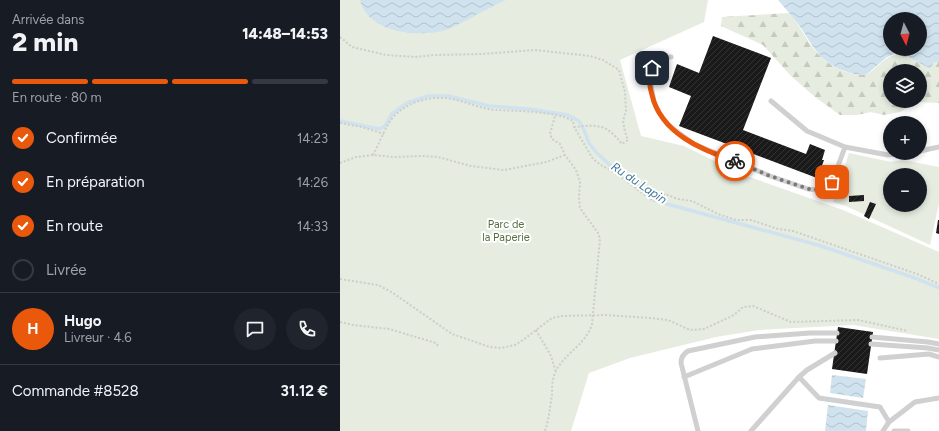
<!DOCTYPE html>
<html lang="fr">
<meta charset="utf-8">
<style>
body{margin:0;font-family:Figtree,sans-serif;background:#20242c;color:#f1f3f6;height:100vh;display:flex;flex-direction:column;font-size:15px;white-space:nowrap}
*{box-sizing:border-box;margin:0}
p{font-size:13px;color:#9ea1a6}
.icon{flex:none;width:22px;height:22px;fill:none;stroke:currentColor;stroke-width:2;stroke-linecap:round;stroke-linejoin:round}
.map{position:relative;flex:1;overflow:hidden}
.panel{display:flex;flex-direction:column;background:#171b24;width:340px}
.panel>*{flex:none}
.needle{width:26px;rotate:174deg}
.controls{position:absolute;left:543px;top:12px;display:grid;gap:8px}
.controls a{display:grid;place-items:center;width:44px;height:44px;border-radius:50%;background:#171b24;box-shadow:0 2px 6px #0003;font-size:20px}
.pin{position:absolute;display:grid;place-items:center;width:34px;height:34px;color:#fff;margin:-17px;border-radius:8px;box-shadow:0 2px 6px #0006}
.courier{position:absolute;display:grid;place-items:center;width:40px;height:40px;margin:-20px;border:3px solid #ea580c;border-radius:50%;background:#fff;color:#222;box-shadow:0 1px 5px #0007}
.head em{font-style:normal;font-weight:800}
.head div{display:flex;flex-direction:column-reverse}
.head{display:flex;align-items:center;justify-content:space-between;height:68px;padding:0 12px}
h1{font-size:26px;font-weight:800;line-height:30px}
.bar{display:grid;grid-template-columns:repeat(4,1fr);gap:6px 4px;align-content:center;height:48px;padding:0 12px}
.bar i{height:5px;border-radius:3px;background:#363941}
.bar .on{background:#ea580c}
.bar p{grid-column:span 4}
.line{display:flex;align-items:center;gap:10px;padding:0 12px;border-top:1px solid #363941}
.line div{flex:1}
.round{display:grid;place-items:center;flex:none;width:42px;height:42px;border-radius:21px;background:#20242c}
ol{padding:0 12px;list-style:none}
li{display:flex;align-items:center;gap:12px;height:44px}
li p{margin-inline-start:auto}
li .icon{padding:4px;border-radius:50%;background:#ea580c;color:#fff;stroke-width:4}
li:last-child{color:#9ea1a6}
li i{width:22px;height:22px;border:2px solid #363941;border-radius:50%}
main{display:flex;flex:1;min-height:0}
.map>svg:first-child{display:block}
.forest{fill:url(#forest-firs);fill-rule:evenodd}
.green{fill:#e6ecdf;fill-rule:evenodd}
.water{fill:url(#water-waves);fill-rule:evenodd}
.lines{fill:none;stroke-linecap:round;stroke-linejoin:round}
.stream{stroke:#cfe2ee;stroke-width:3.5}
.building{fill:url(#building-hatch)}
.path{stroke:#cdcdcd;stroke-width:2;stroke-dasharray:2 2;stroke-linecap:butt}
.lane{stroke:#d0d0d0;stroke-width:5}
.done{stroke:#7a7a7a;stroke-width:4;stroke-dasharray:0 7.2}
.route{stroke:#ea580c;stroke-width:5}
.labels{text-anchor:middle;stroke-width:4;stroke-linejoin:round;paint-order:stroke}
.park-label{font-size:11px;fill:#56703f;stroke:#fff}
.water-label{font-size:12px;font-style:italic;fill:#3f7597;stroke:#fff}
</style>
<main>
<section class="panel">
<div class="head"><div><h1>2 min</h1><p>Arrivée dans</p></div><em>14:48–14:53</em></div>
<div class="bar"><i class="on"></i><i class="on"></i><i class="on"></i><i></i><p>En route · 80 m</p></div>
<ol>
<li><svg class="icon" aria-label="check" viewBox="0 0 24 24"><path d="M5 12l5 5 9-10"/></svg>Confirmée<p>14:23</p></li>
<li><svg class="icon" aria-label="check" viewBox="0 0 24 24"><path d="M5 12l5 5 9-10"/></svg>En préparation<p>14:26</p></li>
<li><svg class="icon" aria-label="check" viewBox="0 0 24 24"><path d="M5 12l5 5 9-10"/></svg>En route<p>14:33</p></li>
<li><i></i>Livrée</li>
</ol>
<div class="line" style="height:72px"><b class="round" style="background:#ea580c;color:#fff">H</b><div><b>Hugo</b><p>Livreur · 4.6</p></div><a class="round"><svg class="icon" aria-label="chat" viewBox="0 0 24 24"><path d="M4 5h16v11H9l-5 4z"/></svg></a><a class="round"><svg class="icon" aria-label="phone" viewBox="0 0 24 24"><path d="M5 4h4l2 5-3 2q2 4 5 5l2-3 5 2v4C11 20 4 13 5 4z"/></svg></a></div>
<div class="line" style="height:52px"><div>Commande #8528</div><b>31.12 €</b></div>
</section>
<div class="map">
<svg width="599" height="431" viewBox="0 0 599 431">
<defs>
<pattern id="forest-firs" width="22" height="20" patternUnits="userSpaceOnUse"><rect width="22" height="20" fill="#e6ecdf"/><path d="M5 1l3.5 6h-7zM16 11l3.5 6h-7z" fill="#c6cbc0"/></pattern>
<pattern id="water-waves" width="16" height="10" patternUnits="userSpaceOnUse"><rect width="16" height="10" fill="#cfe2ee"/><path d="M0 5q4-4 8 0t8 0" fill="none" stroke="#b2c2cd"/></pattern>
<pattern id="building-hatch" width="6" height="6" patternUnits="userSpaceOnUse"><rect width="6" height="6" fill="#1a1a1a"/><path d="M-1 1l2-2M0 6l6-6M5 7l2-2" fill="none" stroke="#333"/></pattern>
</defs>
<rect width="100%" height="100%" fill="#fff"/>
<path class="forest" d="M449,13C460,25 467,42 478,54C489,66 510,76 526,75C541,66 544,54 564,54L570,58L589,68L594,62H599V103L578,102L560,112L544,115L531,112L517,115H500L475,97L451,76L423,45L381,26L382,17ZM550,71H580V101H550Z"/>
<path class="green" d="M0,0H368L364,22L280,60L301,136L344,146L401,174L503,210L599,252V339L513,325L419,330L376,337L290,358L249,373L231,431H0Z
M509,153L551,162L563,160L599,167V203L590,245L506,206L493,202ZM550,175H580V205H550Z"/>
<path class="water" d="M20,0H166C152,6 139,14 125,21C119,24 112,28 106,30C78,38 28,33 20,0Z
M438,0H599V62H594L591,67L589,68L570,58L564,54H554L547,57L526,75C511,76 486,65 477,52C469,42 463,29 454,19C449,12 443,6 438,0ZM550,19H580V49H550Z
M492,375L526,379L523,398L490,393Z
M488,405L528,411L526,431H485Z"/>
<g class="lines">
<path class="stream" d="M0,121L40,129L45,126L52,114L67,103L88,96H108L149,106L189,109L228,115L239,121L244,130L249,143L256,152L271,166L327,204L478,245L575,278L599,288"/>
</g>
<path class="building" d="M373,36L431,58L403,130L466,154L470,144L485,150L482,160H484L480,171L488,174L485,181L339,126L351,96L329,87L337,64L359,73Z
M524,195V201L509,202V196Z
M530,202L536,204L529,219L524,216Z
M598,220H599V234L596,233Z
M498,327L533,332L527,374L492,369Z"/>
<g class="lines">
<path class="path" d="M0,37L12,47L46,55L75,57L95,55L142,54L195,50L250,56L263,60L279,70L285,92L286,111L283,121L285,132L288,140L282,144C265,123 259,125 234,127
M0,123L22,127L44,134
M33,155C39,144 44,130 51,120C64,102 91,95 112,99C127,102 141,109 156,110C176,111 217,111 233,121L234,127L253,159L261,165L277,174L313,201H317L325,194L338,199L352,201L378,214L396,220H411L438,229L453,231L577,274L599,284
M0,163L16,157L33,155L54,157L83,156L98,157L131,166L164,170L206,162L225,155
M0,279L38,285L53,293L112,334L150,347L161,348L175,345L183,340L212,318L222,316L265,315L310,318L328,320L350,330L364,329L394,315L403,307L413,306L451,322L518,320L568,331
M0,322L13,325L49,329L96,343L98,346
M196,330L211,356L216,372
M205,431C209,419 210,407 212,395C212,388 212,380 215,373C223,354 246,345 252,324L260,239L258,233L240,208L239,199L240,182L236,170L225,155L220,144L212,139L210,134L215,116"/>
<path class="lane" d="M331,57H327L318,60L312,68L310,80L314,102L318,111L328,125L354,144L430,176L468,189L477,190L486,187L492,182L505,147
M431,101L467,131L505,147L548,155L564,153
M580,151L599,147
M532,337L588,342L599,344
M531,344L588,348L599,350
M540,358L589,354L599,357
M344,377L412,349L475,341H496
M459,377L467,370L495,353
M358,431L341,363C341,357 343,354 348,351L415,337L470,333H497
M411,431L459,377L479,398L540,407L549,422
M543,431L549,422L575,402L599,398
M554,431H568"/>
</g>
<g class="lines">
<path class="done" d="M395,161L430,176L472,190L482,189L492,182"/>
<path class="route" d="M312,68C309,76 309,86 312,95C321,133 361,150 395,161"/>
</g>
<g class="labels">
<g class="park-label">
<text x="166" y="228">Parc de<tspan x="166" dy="13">la Paperie</tspan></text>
</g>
<g class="water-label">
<text transform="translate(299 183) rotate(34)" y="4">Ru du Lapin</text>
</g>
</g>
</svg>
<div class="controls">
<a><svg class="needle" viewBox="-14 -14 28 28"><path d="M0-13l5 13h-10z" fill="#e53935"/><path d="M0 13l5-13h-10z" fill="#9ea1a6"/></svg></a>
<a><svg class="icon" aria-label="layers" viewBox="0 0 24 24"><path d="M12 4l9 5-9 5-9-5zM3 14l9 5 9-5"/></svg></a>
<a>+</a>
<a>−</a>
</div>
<div class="pin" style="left:492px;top:182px;background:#ea580c"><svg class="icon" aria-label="bag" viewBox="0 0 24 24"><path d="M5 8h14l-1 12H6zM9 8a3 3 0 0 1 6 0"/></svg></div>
<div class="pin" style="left:312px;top:68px;background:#1f2937"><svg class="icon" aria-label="home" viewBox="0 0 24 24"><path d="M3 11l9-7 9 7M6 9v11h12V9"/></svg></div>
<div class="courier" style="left:395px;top:161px"><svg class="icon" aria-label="bike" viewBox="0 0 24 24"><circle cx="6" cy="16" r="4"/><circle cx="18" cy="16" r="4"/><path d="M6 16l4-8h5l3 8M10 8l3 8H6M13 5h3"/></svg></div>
</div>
</main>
